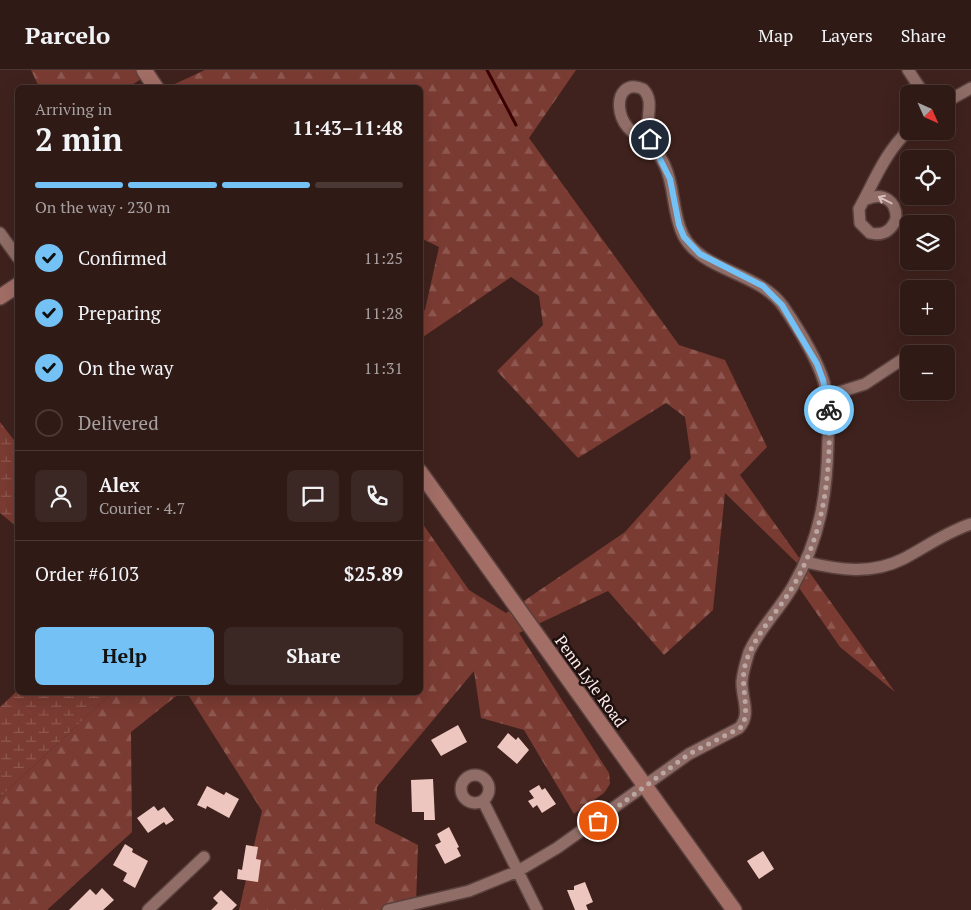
<!DOCTYPE html>
<meta charset="utf-8">
<style>
body{margin:0;font-family:"PT Serif",serif;background:#3b2723;color:#f1f3f6;height:100vh;display:flex;flex-direction:column;font-size:19px;white-space:nowrap}
*{box-sizing:border-box;margin:0}
p{font-size:16px;color:#a7a1a1}
.icon{flex:none;width:28px;height:28px;fill:none;stroke:currentColor;stroke-width:2;stroke-linecap:round;stroke-linejoin:round}
.map{position:relative;flex:1;overflow:hidden}
.side{position:absolute;left:15px;top:15px;width:408px;height:610px;display:flex;flex-direction:column;background:#2f1a16;border-radius:8px;box-shadow:0 5px 20px #0002,0 0 0 1px #4a3835}
.side>*{flex:none}
.needle{width:32px;rotate:135deg}
.fabs{position:absolute;left:900px;top:15px;display:grid;gap:10px}
.fabs a{display:grid;place-items:center;width:55px;height:55px;border-radius:8px;background:#2f1a16;box-shadow:0 5px 20px #0002,0 0 0 1px #4a3835;font-size:25px}
.pin{position:absolute;display:grid;place-items:center;width:42px;height:42px;color:#fff;margin:-21px;border:2px solid #fff;border-radius:50%;box-shadow:0 1px 5px #0007}
.courier{position:absolute;display:grid;place-items:center;width:50px;height:50px;margin:-25px;border:4px solid #73c1f5;border-radius:50%;background:#fff;color:#222;box-shadow:0 1px 6px #0007}
.summary em{font-style:normal;font-weight:700}
.summary div{display:flex;flex-direction:column-reverse}
.summary{display:flex;align-items:center;justify-content:space-between;height:85px;padding:0 20px}
h1{font-size:32px;font-weight:700;line-height:38px}
.bar{display:grid;grid-template-columns:repeat(4,1fr);gap:8px 5px;align-content:center;height:60px;padding:0 20px}
.bar i{height:6px;border-radius:4px;background:#4a3835}
.bar .active{background:#73c1f5}
.bar p{grid-column:span 4}
.line{display:flex;align-items:center;gap:12px;padding:0 20px;border-top:1px solid #4a3835}
.line div{flex:1}
.round{display:grid;place-items:center;flex:none;width:52px;height:52px;border-radius:8px;background:#3b2723}
ol{padding:0 20px;list-style:none}
li{display:flex;align-items:center;gap:15px;height:55px}
li p{margin-inline-start:auto}
li .icon{padding:5px;border-radius:50%;background:#73c1f5;color:#111;stroke-width:4}
li:last-child{color:#a7a1a1}
li i{width:28px;height:28px;border:2px solid #4a3835;border-radius:50%}
.cta{display:flex;gap:10px;margin-top:auto;padding:10px 20px}
.cta a{flex:1;height:58px;border-radius:8px;background:#73c1f5;color:#111;font-size:20px;font-weight:700;line-height:58px;text-align:center}
.cta a+a{background:#3b2723;color:#f1f3f6}
header{display:flex;align-items:center;gap:30px;box-sizing:border-box;height:70px;padding:0 25px;background:#2f1a16;border-bottom:1px solid #4a3835}
header strong{font-size:24px}
nav{display:flex;gap:28px;margin-inline-start:auto;font-size:18px}
.map>svg:first-child{display:block}
.forest{fill:url(#forest-firs)}
.wetland{fill:url(#wetland-marsh)}
.lines{fill:none;stroke-linecap:round;stroke-linejoin:round}
.stream{stroke:#380000;stroke-width:3}
.building{fill:#edc6bf}
.street-casing{stroke:#59403d;stroke-width:14}
.secondary-casing{stroke:#59403d;stroke-width:18}
.street{stroke:#906d67;stroke-width:11}
.secondary{stroke:#a26e66;stroke-width:15}
.oneway{stroke:#d8c0bc}
.done{stroke:#bba6a2;stroke-width:5;stroke-dasharray:0 9}
.route{stroke:#73c1f5;stroke-width:6}
.labels{text-anchor:middle;stroke-width:5;stroke-linejoin:round;paint-order:stroke}
.street-label{font-size:16px;fill:#feedea;stroke:#1d100e}
</style>
<header>
<strong>Parcelo</strong>
<nav><a>Map</a><a>Layers</a><a>Share</a></nav>
</header>
<div class="map">
<svg width="971" height="840" viewBox="0 0 971 840">
<defs>
<pattern id="forest-firs" width="22" height="20" patternUnits="userSpaceOnUse" patternTransform="scale(1.25)"><rect width="22" height="20" fill="#7a3b32"/><path d="M5 1l3.5 6h-7zM16 11l3.5 6h-7z" fill="#8e5850"/></pattern>
<pattern id="wetland-marsh" width="20" height="14" patternUnits="userSpaceOnUse" patternTransform="scale(1.25)"><rect width="20" height="14" fill="#7a3b32"/><path d="M1 5h8M5 5V1M11 12h8M15 12V8" fill="none" stroke="#8e5850"/></pattern>
</defs>
<rect width="100%" height="100%" fill="#3f221d"/>
<path class="forest" d="M31,0H139L144,7L129,17H39Z
M205,0H576L529,68L679,275L725,290L767,377L740,405L895,622L840,577L795,512L802,498L725,423L713,540L664,585L608,521L519,563L609,703L610,714L604,723L574,744L524,660L481,648L474,601L377,717L375,753L418,775L416,834L391,840H239L262,741L187,623L420,622V450L469,520L506,543L625,462L691,388L685,347L666,333L578,388L497,301L543,255L539,226L511,207L420,269V244L425,240L439,177L420,168V18H166Z
M112,623H180L131,662L132,762L47,840H0V727Z"/>
<path class="wetland" d="M0,352L17,374V457L0,443Z
M17,621L112,623L0,727V637Z"/>
<g class="lines">
<path class="stream" d="M487,0L516,55"/>
</g>
<path class="building" d="M458,655L467,672L441,686L431,670Z
M508,663L516,670L518,667L529,680L517,694L497,677Z
M433,709L435,750H424V742H412L411,710Z
M539,715L542,720L545,718L556,734L542,743L537,735L533,738L528,731L534,728L529,721Z
M207,716L224,725L226,722L239,729L229,748L207,736L206,739L197,735Z
M154,736L158,741L164,737L174,750L166,755L164,752L148,763L137,748Z
M449,757L459,777L457,778L461,786L445,794L435,775L441,772L437,764Z
M125,774L133,779L132,782L148,791L135,818L123,811L127,803L113,795Z
M246,775L258,777L256,789L261,790L258,812L237,809L238,799L242,800Z
M763,781L774,799L759,809L747,791Z
M585,812L593,832L586,835L588,840H575L567,820H574V816Z
M102,818L114,830L103,840H69L90,819L96,825Z
M221,820L237,835L232,840H211L218,833L213,828Z"/>
<g class="lines">
<defs>
<path id="street" d="M908,0L924,24
M946,32L971,18
M867,129C883,122 897,131 896,149C891,161 883,166 870,163L860,153L859,139C874,112 885,82 909,60
M0,163L18,188
M827,326L865,314L909,285
M806,492C839,500 871,505 903,489C926,477 946,462 971,454
M461 719a14 14 0 1 1 28 0a14 14 0 1 1-28 0Z
M483,731L537,840
M148,840L204,787
M388,840L469,821L518,801L557,778L689,684L739,658C752,644 741,628 742,611C743,601 746,592 749,582C760,558 780,539 793,516C820,469 827,425 828,372C829,351 829,332 824,312C816,286 798,258 783,236C759,202 701,201 683,165C672,143 675,117 665,96C659,83 649,73 648,58C647,44 654,30 643,19C610,5 611,65 650,69"/>
<path id="secondary" d="M144,0L156,18
M0,227L18,215
M420,402L734,840"/>
</defs>
<use href="#street" class="street-casing"/>
<use href="#secondary" class="secondary-casing"/>
<use href="#street" class="street"/>
<use href="#secondary" class="secondary"/>
</g>
<defs><path id="oneway-shaft" d="M-6 0H5M1.5-3L5.5 0L1.5 3" fill="none" stroke-width="1.6" stroke-linecap="round" stroke-linejoin="round" transform="scale(1.25)"/></defs>
<use class="oneway" href="#oneway-shaft" transform="translate(885 130) rotate(-153)"/>
<g class="lines">
<path class="done" d="M598,751L689,684L740,658C753,644 738,615 746,592C755,564 777,543 792,518C825,463 831,402 829,340"/>
<path class="route" d="M650,69L670,109L679,155L684,167L700,184L763,216L782,235L817,294L823,310L829,340"/>
</g>
<g class="labels">
<g class="street-label">
<text transform="translate(591 611) rotate(54)" y="6">Penn Lyle Road</text>
</g>
</g>
</svg>
<div class="fabs">
<a><svg class="needle" viewBox="-14 -14 28 28"><path d="M0-13l5 13h-10z" fill="#e53935"/><path d="M0 13l5-13h-10z" fill="#a7a1a1"/></svg></a>
<a><svg class="icon" aria-label="locate" viewBox="0 0 24 24"><circle cx="12" cy="12" r="6"/><path d="M12 2v4M12 18v4M2 12h4M18 12h4"/></svg></a>
<a><svg class="icon" aria-label="layers" viewBox="0 0 24 24"><path d="M12 4l9 5-9 5-9-5zM3 14l9 5 9-5"/></svg></a>
<a>+</a>
<a>−</a>
</div>
<div class="pin" style="left:598px;top:751px;background:#ea580c"><svg class="icon" aria-label="bag" viewBox="0 0 24 24"><path d="M5 8h14l-1 12H6zM9 8a3 3 0 0 1 6 0"/></svg></div>
<div class="pin" style="left:650px;top:69px;background:#1f2937"><svg class="icon" aria-label="home" viewBox="0 0 24 24"><path d="M3 11l9-7 9 7M6 9v11h12V9"/></svg></div>
<div class="courier" style="left:829px;top:340px"><svg class="icon" aria-label="bike" viewBox="0 0 24 24"><circle cx="6" cy="16" r="4"/><circle cx="18" cy="16" r="4"/><path d="M6 16l4-8h5l3 8M10 8l3 8H6M13 5h3"/></svg></div>
<section class="side">
<div class="summary"><div><h1>2 min</h1><p>Arriving in</p></div><em>11:43–11:48</em></div>
<div class="bar"><i class="active"></i><i class="active"></i><i class="active"></i><i></i><p>On the way · 230 m</p></div>
<ol>
<li><svg class="icon" aria-label="check" viewBox="0 0 24 24"><path d="M5 12l5 5 9-10"/></svg>Confirmed<p>11:25</p></li>
<li><svg class="icon" aria-label="check" viewBox="0 0 24 24"><path d="M5 12l5 5 9-10"/></svg>Preparing<p>11:28</p></li>
<li><svg class="icon" aria-label="check" viewBox="0 0 24 24"><path d="M5 12l5 5 9-10"/></svg>On the way<p>11:31</p></li>
<li><i></i>Delivered</li>
</ol>
<div class="line" style="height:90px"><a class="round"><svg class="icon" aria-label="person" viewBox="0 0 24 24"><circle cx="12" cy="8" r="4"/><path d="M4 21q1-7 8-7t8 7"/></svg></a><div><b>Alex</b><p>Courier · 4.7</p></div><a class="round"><svg class="icon" aria-label="chat" viewBox="0 0 24 24"><path d="M4 5h16v11H9l-5 4z"/></svg></a><a class="round"><svg class="icon" aria-label="phone" viewBox="0 0 24 24"><path d="M5 4h4l2 5-3 2q2 4 5 5l2-3 5 2v4C11 20 4 13 5 4z"/></svg></a></div>
<div class="line" style="height:65px"><div>Order #6103</div><b>$25.89</b></div>
<div class="cta"><a>Help</a><a>Share</a></div>
</section>
</div>
